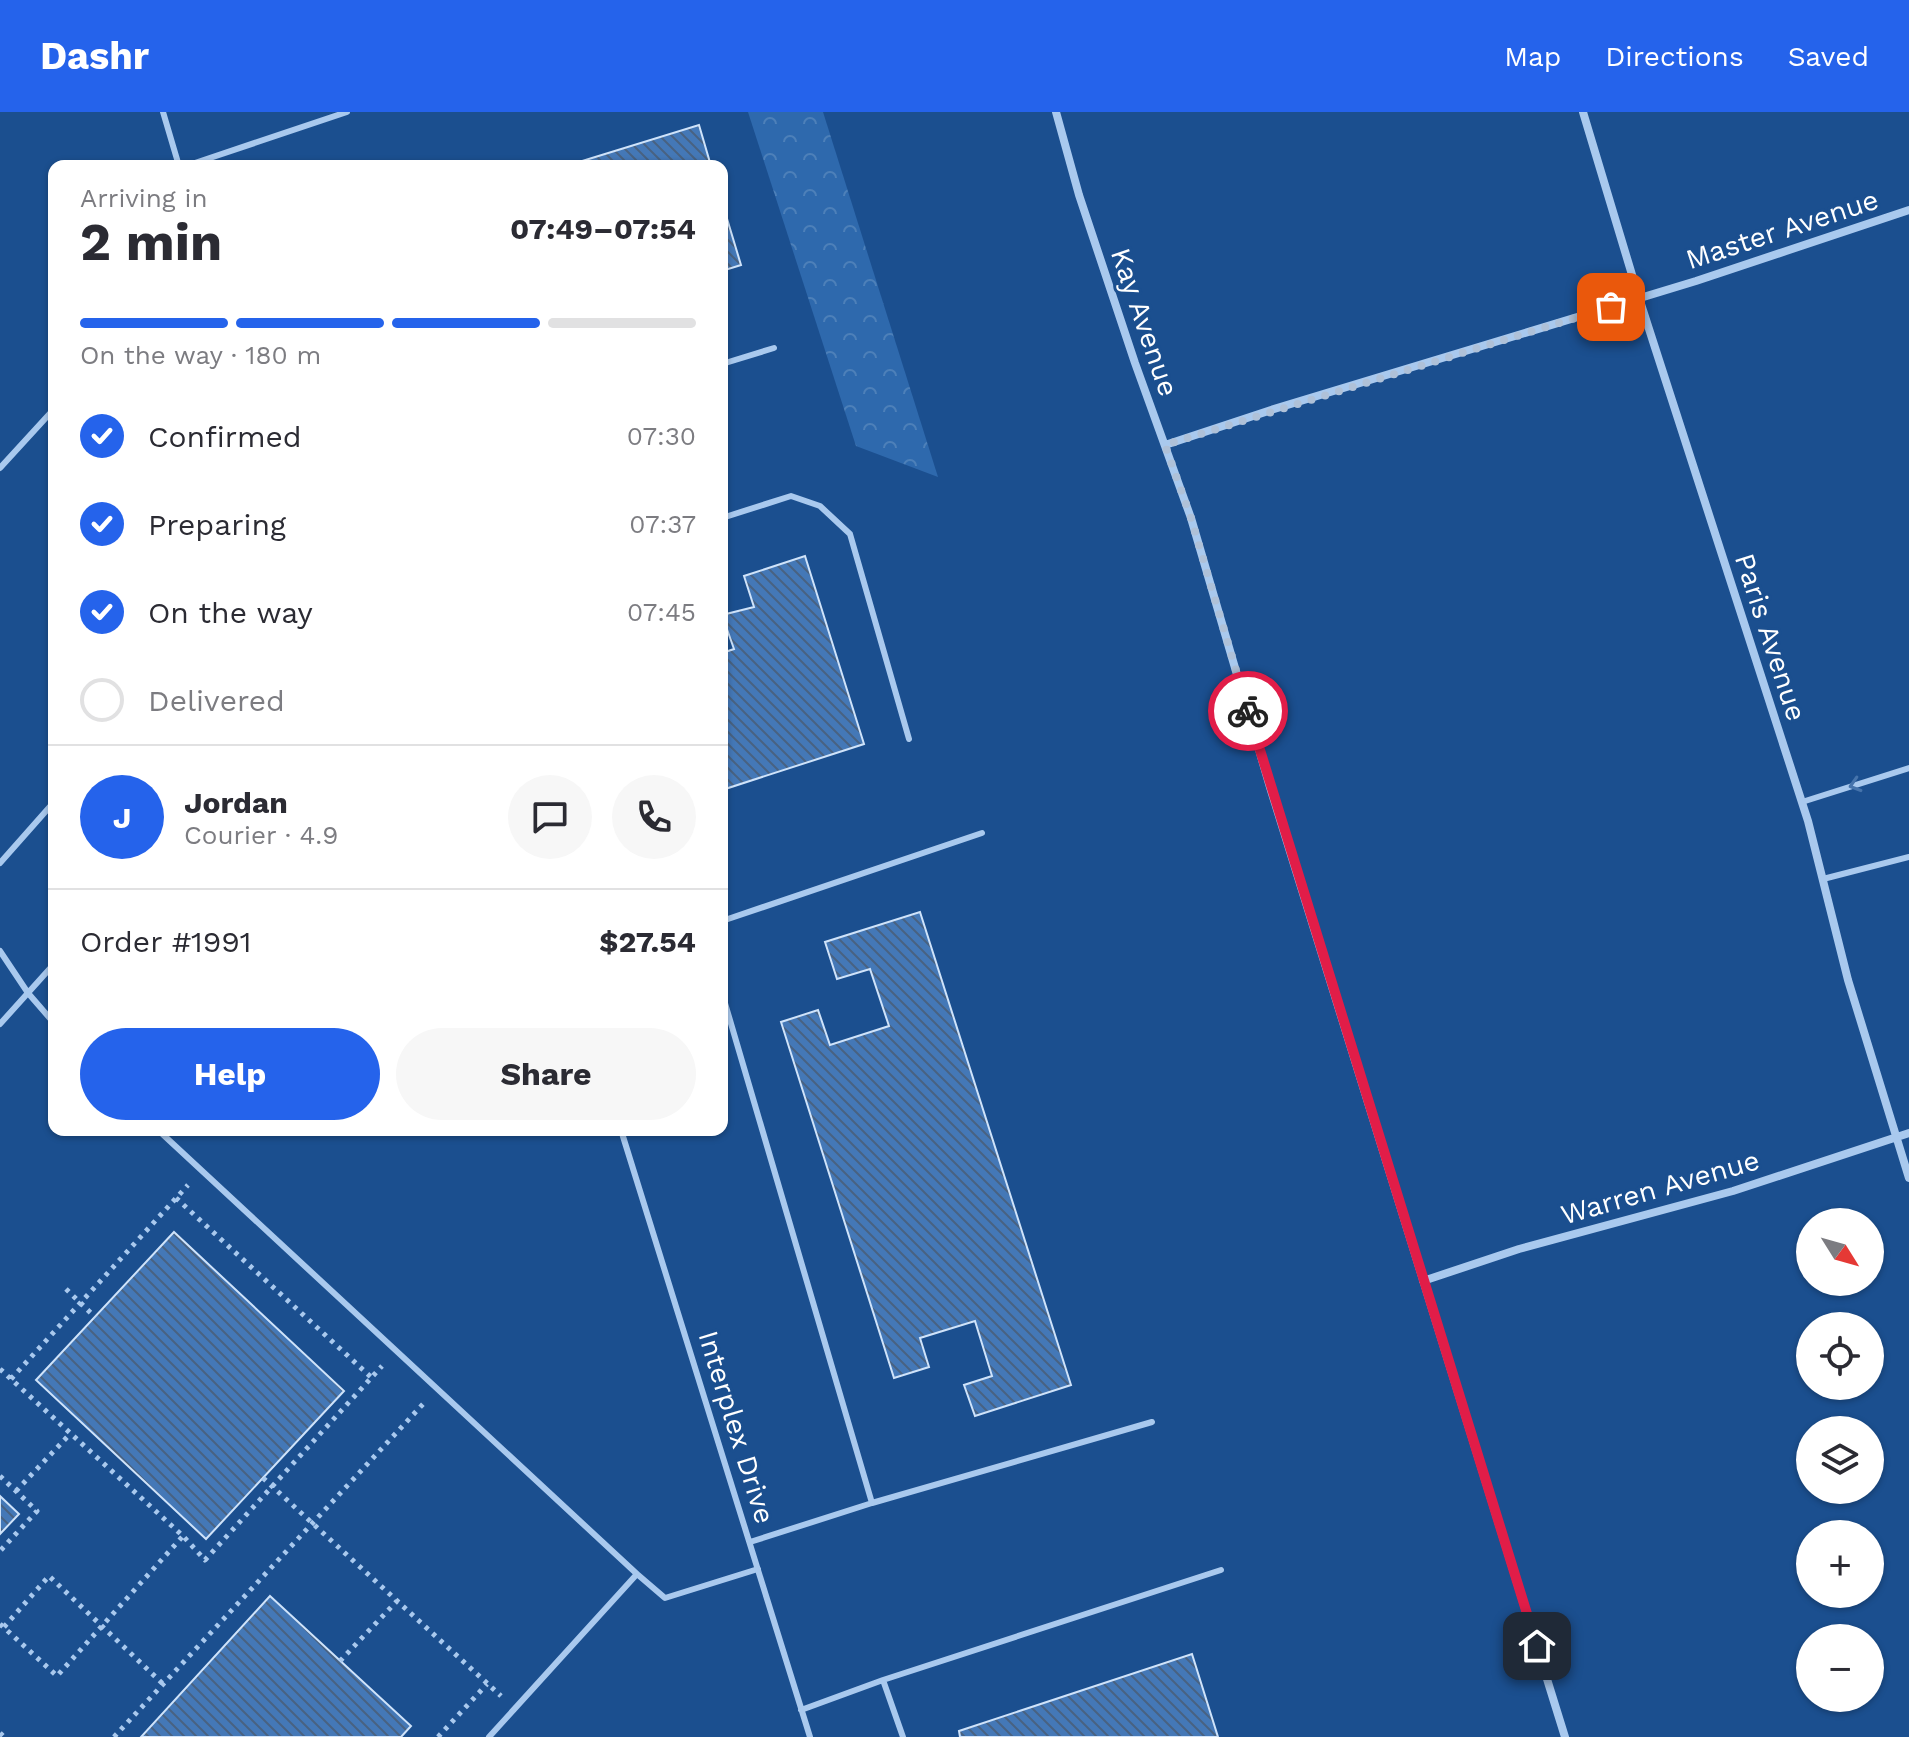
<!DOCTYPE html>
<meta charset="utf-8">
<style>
body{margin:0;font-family:"Work Sans",sans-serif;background:#f7f7f7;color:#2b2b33;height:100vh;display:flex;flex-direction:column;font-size:30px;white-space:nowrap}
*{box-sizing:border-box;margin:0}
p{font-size:26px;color:#7c7c81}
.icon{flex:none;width:44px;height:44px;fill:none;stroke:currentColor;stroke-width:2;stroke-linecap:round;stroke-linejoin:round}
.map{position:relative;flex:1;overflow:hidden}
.drawer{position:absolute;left:48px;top:48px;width:680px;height:976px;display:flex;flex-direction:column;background:#fff;border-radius:16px;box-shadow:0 2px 6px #0004}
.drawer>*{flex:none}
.needle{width:52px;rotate:127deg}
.controls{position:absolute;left:1796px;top:1096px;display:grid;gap:16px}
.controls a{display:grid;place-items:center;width:88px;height:88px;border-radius:50%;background:#fff;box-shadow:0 2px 6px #0004;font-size:40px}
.pin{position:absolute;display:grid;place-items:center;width:68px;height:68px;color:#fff;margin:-34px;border-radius:16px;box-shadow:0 4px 12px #0006}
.courier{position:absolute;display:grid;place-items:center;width:80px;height:80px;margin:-40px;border:6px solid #e11d48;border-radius:50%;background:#fff;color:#222;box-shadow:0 2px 10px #0007}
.summary em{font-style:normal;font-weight:700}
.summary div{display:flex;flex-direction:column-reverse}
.summary{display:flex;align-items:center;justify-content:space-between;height:136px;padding:0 32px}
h1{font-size:52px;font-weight:700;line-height:60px}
.bar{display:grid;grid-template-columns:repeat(4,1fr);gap:12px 8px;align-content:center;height:96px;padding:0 32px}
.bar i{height:10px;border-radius:6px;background:#e1e1e2}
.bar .selected{background:#2563eb}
.bar p{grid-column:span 4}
.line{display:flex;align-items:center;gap:20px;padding:0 32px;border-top:2px solid #e1e1e2}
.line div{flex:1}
.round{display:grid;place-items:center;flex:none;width:84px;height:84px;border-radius:42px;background:#f7f7f7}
ol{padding:0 32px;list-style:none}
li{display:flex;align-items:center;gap:24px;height:88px}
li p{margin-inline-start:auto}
li .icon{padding:8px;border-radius:50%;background:#2563eb;color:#fff;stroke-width:4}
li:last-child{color:#7c7c81}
li i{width:44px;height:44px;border:4px solid #e1e1e2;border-radius:50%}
.cta{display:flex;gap:16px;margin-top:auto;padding:16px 32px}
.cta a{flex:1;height:92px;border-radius:48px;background:#2563eb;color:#fff;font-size:32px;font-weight:700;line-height:92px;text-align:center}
.cta a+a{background:#f7f7f7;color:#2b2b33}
header{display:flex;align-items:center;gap:48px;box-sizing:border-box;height:112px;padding:0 40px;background:#2563eb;color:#fff}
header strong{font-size:38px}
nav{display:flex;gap:44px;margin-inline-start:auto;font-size:28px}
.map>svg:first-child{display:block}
.forest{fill:url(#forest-crowns)}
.building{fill:url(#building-back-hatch);stroke:#cfe3fa;stroke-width:2}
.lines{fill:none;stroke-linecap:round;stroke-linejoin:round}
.path{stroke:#a9c9ee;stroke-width:5;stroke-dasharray:4 6;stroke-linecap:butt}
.service{stroke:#a9c9ee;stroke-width:6}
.minor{stroke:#a9c9ee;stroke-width:8}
.oneway{stroke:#4674ac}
.done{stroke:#afc1d8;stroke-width:8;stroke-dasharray:0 14.4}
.route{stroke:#e11d48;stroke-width:10}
.labels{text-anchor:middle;stroke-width:6;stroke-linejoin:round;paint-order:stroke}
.street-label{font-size:28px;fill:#fff;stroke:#1b4f8f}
</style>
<header>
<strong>Dashr</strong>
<nav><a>Map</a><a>Directions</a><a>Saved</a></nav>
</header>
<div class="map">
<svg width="1909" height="1625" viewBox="0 0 1909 1625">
<defs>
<pattern id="forest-crowns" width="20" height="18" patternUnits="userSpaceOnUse" patternTransform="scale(2)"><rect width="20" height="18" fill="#2e69ad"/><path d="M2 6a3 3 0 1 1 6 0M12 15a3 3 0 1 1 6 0" fill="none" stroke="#4d80b9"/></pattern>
<pattern id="building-back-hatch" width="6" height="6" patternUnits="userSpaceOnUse" patternTransform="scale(2)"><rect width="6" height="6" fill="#4478b7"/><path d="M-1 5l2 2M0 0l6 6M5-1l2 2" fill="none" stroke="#486282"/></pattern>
</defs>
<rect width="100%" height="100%" fill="#1b4f8f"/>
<path class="forest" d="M748,0H823L938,365L856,334Z"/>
<path class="building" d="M699,13L711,54H566Z
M722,90L741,153L722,159Z
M805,444L864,632L722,678V541L734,537L722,503L754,495L744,464Z
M920,800L1071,1273L975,1304L964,1273L992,1264L975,1209L920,1226L929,1255L894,1266L781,910L818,898L830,933L889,914L870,857L837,867L825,830Z
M174,1120L344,1279L206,1427L36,1268Z
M0,1384L19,1402L0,1422Z
M270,1484L411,1614L401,1625H141Z
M1192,1542L1218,1625H960L959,1619Z"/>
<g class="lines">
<path class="path" d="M176,1086L372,1266
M66,1177L95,1205
M0,1257L183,1424L205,1448L382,1254
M11,1267L188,1073
M0,1364L37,1399L0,1439
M263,1366L501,1584
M16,1379L70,1322
M0,1512L57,1564L183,1424
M4,1515L49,1464L163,1572
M340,1549L397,1489
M0,1621L4,1625
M114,1625L424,1291
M438,1625L487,1572"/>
<path class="service" d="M163,0L179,54
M186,54L347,0
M722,252L774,236
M0,356L54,297
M722,406L791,384L820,394L850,422L909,627
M1802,690L1909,656
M0,751L54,690
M1823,767L1909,745
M722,809L982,721
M0,839L28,881L54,911
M722,881L872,1391L750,1430
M0,912L54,852
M158,1018L637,1462L489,1625
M621,1018L810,1625
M872,1391L1152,1310
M637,1462L665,1486L758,1457
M883,1568L903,1625
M801,1598L883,1568L1221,1458"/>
<path class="minor" d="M1056,0L1079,83L1135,251L1191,406L1270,675L1565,1625
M1583,0L1639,186L1808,709L1848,868L1909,1066
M1165,333L1271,298L1696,169L1909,98
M1423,1169L1519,1137L1733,1079L1909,1021"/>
</g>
<defs><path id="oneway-chevron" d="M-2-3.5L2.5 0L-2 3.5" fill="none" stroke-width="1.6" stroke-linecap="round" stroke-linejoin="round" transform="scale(2)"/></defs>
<use class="oneway" href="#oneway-chevron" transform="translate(1855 673) rotate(163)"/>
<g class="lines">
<path class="done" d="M1248,599L1191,406L1165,333L1611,195"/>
<path class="route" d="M1248,599L1537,1534"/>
</g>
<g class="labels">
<g class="street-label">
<text transform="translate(1782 117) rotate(-18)" y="10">Master Avenue</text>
<text transform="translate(1145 210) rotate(71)" y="10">Kay Avenue</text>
<text transform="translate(1771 525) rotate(72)" y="10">Paris Avenue</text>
<text transform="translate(1660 1075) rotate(-16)" y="10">Warren Avenue</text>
<text transform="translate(737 1315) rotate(73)" y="10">Interplex Drive</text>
</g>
</g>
</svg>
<div class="controls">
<a><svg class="needle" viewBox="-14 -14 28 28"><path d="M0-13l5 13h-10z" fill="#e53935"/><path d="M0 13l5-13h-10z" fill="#7c7c81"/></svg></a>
<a><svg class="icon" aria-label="locate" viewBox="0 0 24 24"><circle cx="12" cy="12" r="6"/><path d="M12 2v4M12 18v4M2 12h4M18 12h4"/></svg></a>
<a><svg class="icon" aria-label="layers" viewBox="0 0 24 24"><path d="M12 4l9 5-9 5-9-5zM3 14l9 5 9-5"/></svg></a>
<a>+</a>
<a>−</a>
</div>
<div class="pin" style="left:1611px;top:195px;background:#ea580c"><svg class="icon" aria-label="bag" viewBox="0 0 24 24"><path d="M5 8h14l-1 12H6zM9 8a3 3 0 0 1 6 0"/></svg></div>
<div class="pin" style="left:1537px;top:1534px;background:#1f2937"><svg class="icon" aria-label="home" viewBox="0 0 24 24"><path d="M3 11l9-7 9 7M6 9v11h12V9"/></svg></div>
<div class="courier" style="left:1248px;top:599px"><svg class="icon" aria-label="bike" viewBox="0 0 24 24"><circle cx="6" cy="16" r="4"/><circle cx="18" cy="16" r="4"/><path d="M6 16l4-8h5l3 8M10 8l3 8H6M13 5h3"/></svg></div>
<section class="drawer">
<div class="summary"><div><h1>2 min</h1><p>Arriving in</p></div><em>07:49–07:54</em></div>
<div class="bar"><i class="selected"></i><i class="selected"></i><i class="selected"></i><i></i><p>On the way · 180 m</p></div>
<ol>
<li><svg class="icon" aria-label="check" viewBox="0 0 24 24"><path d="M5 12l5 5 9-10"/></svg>Confirmed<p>07:30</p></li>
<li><svg class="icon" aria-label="check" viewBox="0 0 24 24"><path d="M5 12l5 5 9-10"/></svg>Preparing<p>07:37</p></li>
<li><svg class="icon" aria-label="check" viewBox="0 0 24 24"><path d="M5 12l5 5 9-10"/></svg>On the way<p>07:45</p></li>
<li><i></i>Delivered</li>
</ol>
<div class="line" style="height:144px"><b class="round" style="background:#2563eb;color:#fff">J</b><div><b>Jordan</b><p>Courier · 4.9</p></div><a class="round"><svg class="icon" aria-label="chat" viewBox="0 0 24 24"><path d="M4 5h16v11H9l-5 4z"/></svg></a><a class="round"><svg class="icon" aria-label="phone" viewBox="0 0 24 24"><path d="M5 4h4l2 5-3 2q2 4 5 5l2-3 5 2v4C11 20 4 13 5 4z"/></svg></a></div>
<div class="line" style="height:104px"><div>Order #1991</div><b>$27.54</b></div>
<div class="cta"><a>Help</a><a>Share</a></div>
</section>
</div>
